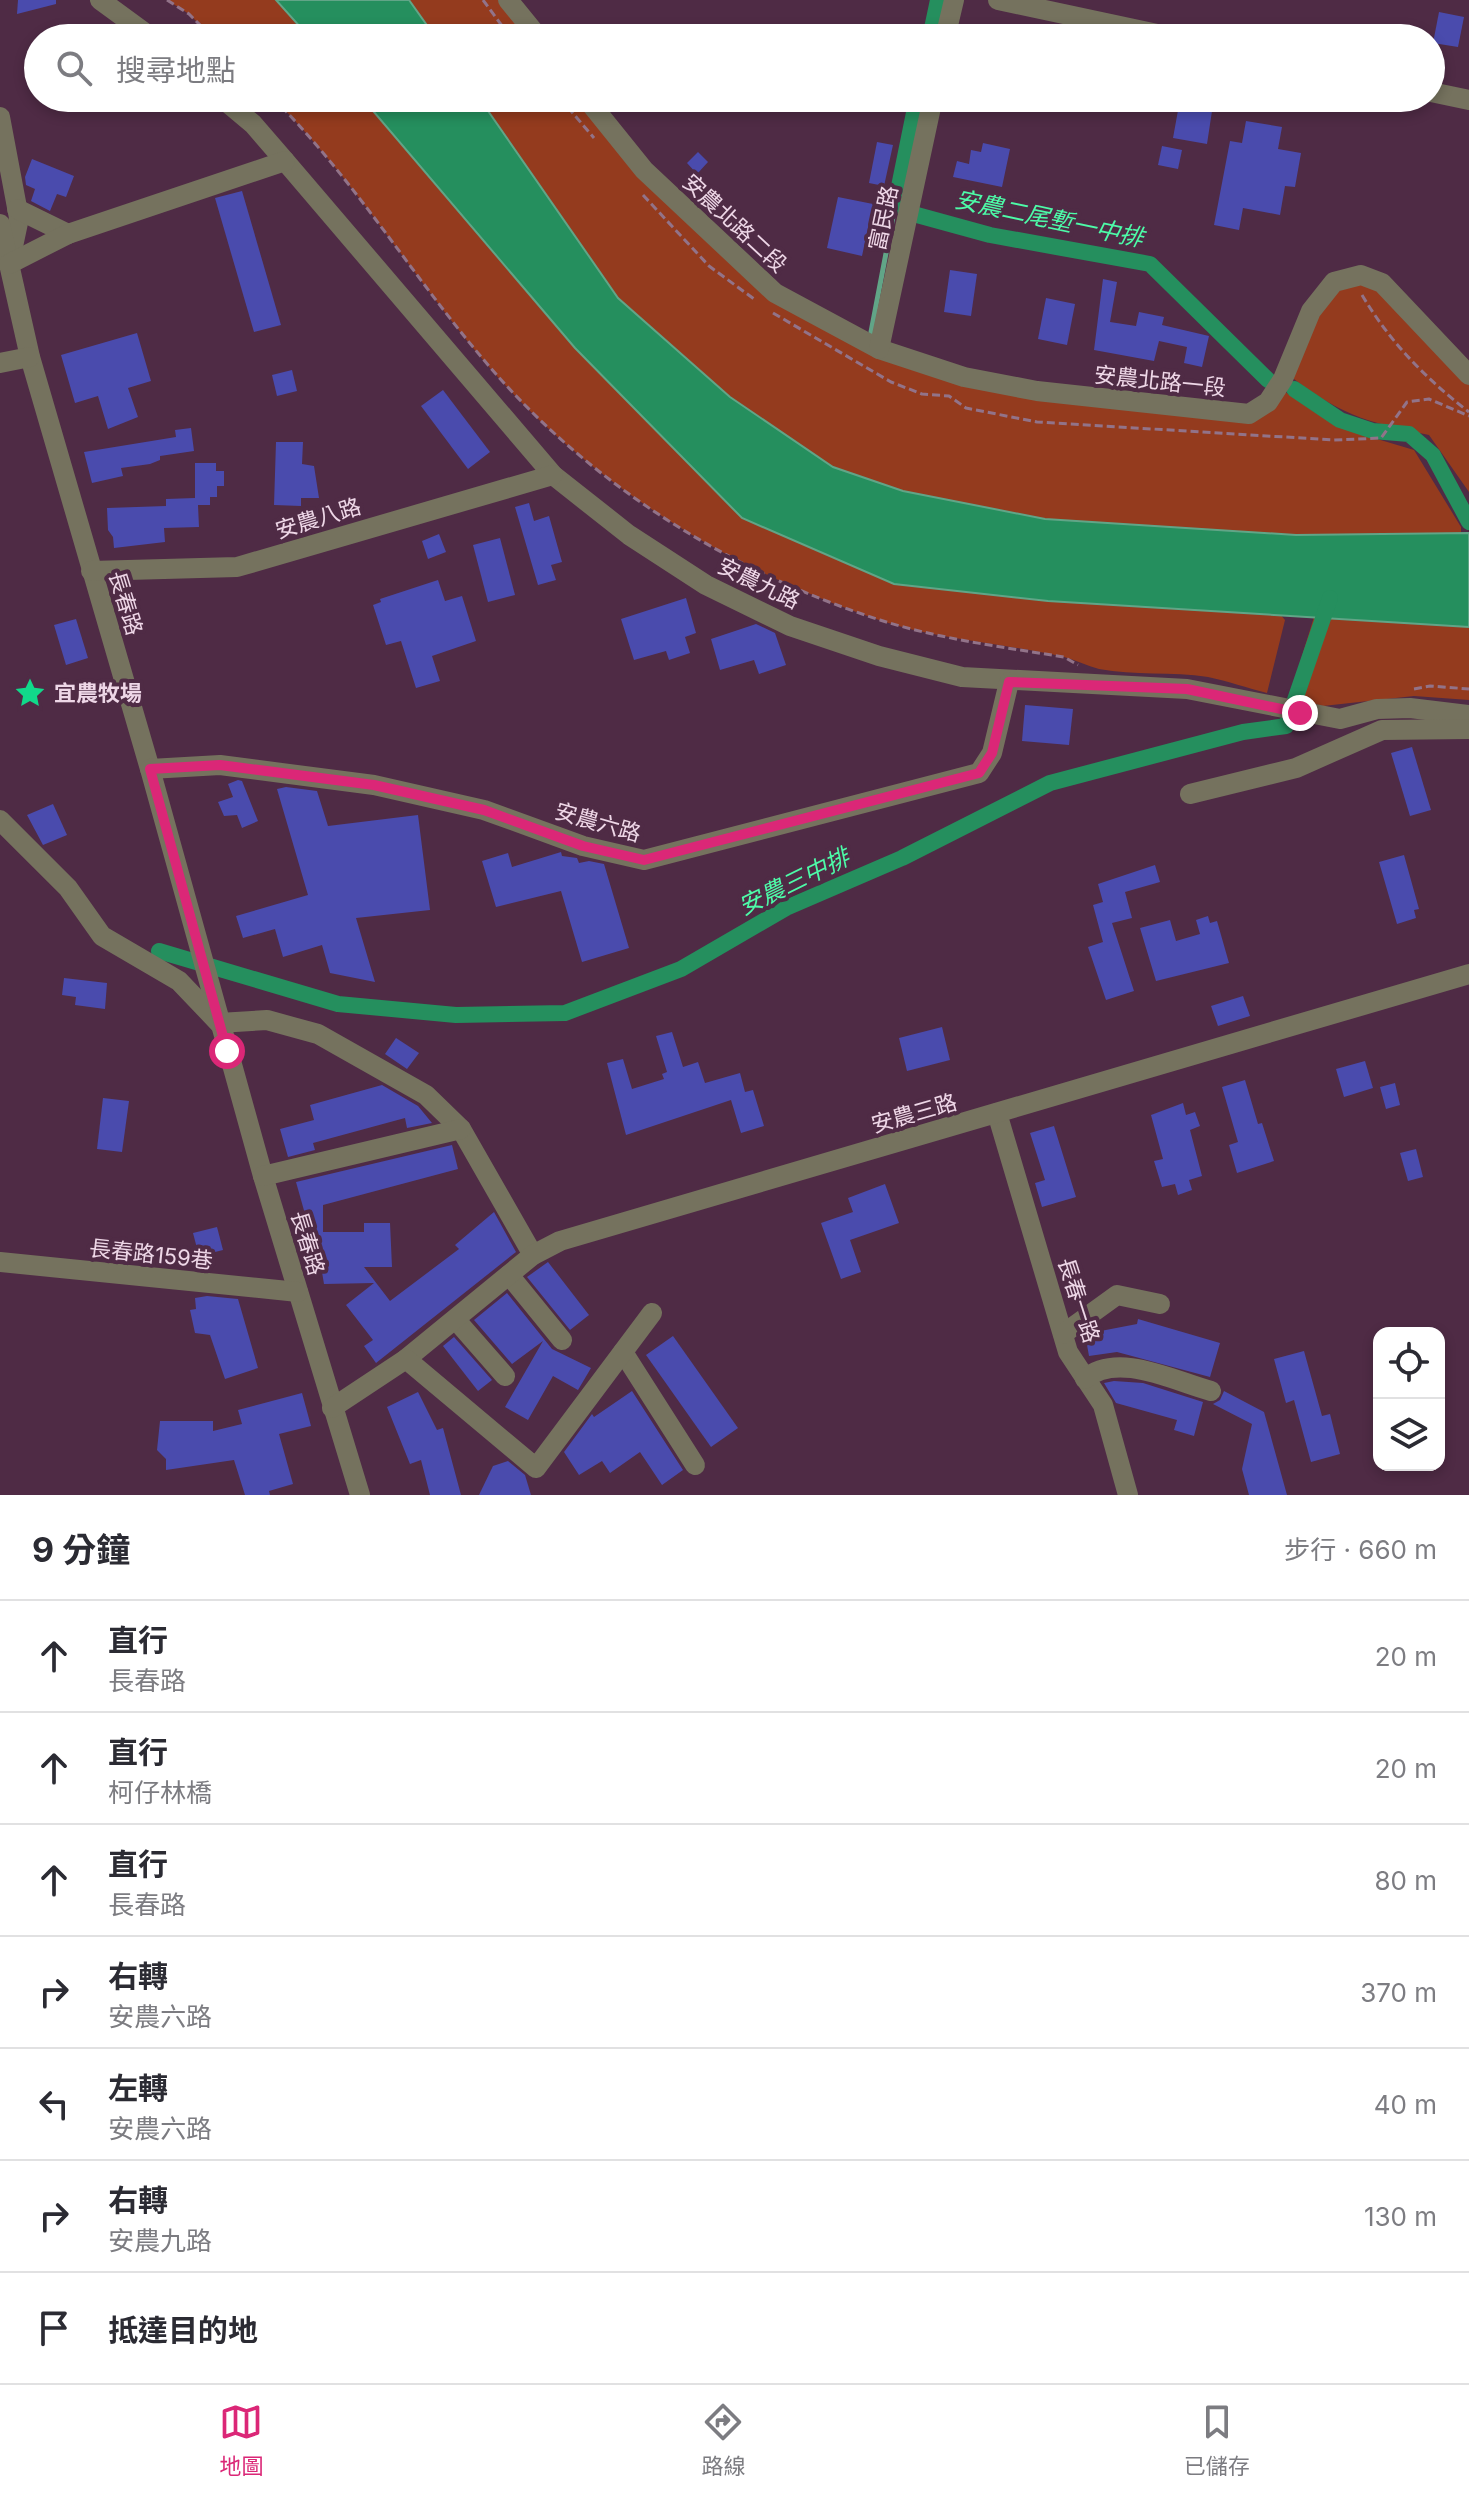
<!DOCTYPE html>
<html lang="zh-TW">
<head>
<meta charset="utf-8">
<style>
  :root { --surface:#fff; --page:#f7f7f7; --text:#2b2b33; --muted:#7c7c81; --line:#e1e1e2; --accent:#db2777 }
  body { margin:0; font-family:Inter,"Noto Sans TC",sans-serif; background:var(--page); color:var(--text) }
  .controls { position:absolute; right:24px; bottom:24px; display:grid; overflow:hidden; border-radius:16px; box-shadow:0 4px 12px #0003 }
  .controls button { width:72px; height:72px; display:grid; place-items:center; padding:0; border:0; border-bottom:2px solid var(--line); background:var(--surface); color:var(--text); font:40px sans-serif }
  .stop { position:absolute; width:24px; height:24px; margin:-18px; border:6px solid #db2777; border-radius:50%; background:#fff }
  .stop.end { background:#db2777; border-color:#fff; box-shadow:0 2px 8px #0008 }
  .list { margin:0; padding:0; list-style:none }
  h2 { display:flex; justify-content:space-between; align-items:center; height:104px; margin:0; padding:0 32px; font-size:34px }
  h2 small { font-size:26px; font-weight:400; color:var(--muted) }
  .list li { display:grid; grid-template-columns:52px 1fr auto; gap:24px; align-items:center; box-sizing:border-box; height:112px; padding:0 32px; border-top:2px solid var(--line) }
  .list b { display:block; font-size:30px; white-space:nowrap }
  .list p { margin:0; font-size:26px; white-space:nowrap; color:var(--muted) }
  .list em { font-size:26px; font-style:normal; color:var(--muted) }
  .icon { flex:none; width:44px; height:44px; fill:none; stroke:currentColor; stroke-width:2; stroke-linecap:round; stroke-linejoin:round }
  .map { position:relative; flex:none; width:1469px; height:1495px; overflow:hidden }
  .search { position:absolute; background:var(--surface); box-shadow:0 4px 12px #0003; left:24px; right:24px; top:24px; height:88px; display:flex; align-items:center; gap:20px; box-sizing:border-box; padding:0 28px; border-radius:44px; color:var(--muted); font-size:30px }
  .sheet { height:888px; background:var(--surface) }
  nav { display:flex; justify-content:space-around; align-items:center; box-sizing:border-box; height:112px; border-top:2px solid var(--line); background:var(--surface); font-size:22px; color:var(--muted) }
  nav a { display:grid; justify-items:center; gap:4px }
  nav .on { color:var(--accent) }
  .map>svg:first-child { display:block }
  .green { fill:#943b1e }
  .water { fill:#258f5e; stroke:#61a587; stroke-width:2 }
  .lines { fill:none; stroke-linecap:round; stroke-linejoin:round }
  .stream { stroke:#61a587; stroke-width:5 }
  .canal { stroke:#258f5e; stroke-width:16 }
  .building { fill:#4a4bad }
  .path { stroke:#927389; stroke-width:3; stroke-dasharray:8 4; stroke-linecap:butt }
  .minor { stroke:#75725e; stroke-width:20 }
  .route { stroke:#db2777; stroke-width:10 }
  .labels { text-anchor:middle; stroke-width:8; stroke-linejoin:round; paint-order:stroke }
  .street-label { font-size:22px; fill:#eed7e7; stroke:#4f2b45 }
  .poi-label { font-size:22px; font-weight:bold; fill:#eed7e7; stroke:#4f2b45; text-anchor:start }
  .water-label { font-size:24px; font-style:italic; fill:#4dfba8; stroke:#4f2b45 }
</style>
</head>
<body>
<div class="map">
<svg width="1469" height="1495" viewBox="0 0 1469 1495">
  <rect width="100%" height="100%" fill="#4f2b45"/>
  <!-- green -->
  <g class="green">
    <path d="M 167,0 L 276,0 L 310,38 L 213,38 L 189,14 Z"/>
    <path d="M 409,0 L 508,0 L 539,38 L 436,38 Z"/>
    <path d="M 273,98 L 362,98 L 575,347 L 742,518 L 1048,601 L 1280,614 L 1285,620 L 1267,693 C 1247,688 1228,681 1208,677 C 1172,671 1134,676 1099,669 C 1087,666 1076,660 1064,657 C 1003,643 939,640 879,620 C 751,577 634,510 536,417 C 437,321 371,195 273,98 Z"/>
    <path d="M 479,98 L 586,98 L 775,293 L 964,377 L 1249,414 L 1278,387 L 1316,413 L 1357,433 L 1414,450 L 1461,527 L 1461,533 L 1296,535 L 1045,519 L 903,491 L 833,467 L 730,397 L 618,298 Z"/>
    <path d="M 1361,275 L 1469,375 L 1469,492 L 1429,435 C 1364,422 1339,414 1286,373 L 1311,311 Z"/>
    <path d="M 1314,617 L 1469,625 L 1469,700 L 1414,696 L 1323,706 L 1289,698 Z"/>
  </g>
  <!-- water -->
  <g class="water">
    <path d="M 276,0 L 409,0 L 436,38 L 310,38 Z"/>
    <path d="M 362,98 L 479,98 L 618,298 L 730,397 L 833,467 L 903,491 L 1045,519 L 1296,535 L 1469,533 L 1469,627 L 1048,601 L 894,584 L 742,518 L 575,348 Z"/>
  </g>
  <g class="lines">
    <!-- stream -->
    <path class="stream" d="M 871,332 L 895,206"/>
    <!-- canal -->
    <g class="canal">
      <path d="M 930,38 L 938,0"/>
      <path d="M 895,206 L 917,98"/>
      <path d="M 917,215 L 990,235 L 1150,264 L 1268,380"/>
      <path d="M 1294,389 L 1340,420 L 1373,431 L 1409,434 L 1433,455 L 1469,522"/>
      <path d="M 159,951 L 338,1004 L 456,1015 L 565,1013 L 681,969 L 786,908 L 902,858 L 1050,783 L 1243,732 L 1286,726 L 1330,598"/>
    </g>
  </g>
  <!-- building -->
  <g class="building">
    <path d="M 18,0 L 56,0 L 56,4 L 17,14 Z"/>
    <path d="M 1439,12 L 1464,17 L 1458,47 L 1433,43 Z"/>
    <path d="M 1179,105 L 1212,111 L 1207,144 L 1173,138 Z"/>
    <path d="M 1246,121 L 1282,127 L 1278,149 L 1301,153 L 1295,187 L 1285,186 L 1280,215 L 1243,208 L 1239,230 L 1214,225 L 1230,141 L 1242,143 Z"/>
    <path d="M 877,142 L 893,145 L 884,186 L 869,183 Z"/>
    <path d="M 983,143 L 1010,149 L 1002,187 L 953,177 L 957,161 L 969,164 L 971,150 L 981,152 Z"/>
    <path d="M 1162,146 L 1182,150 L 1178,169 L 1158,165 Z"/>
    <path d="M 698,152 L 708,162 L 697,174 L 687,163 Z"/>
    <path d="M 32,159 L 74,176 L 66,197 L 57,194 L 50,211 L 31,201 L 35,189 L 26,185 L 25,177 Z"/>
    <path d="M 242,191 L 281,325 L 254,332 L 215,198 Z"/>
    <path d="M 838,197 L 873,204 L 862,256 L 827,248 Z"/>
    <path d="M 950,270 L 977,274 L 971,316 L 944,312 Z"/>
    <path d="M 1103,279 L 1117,282 L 1110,322 L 1136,326 L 1139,312 L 1164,317 L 1162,325 L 1209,336 L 1202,367 L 1184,363 L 1187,347 L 1159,341 L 1154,361 L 1094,350 Z"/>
    <path d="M 1046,298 L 1075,304 L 1067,345 L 1038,339 Z"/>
    <path d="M 137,333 L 151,381 L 128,388 L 138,417 L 108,429 L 98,396 L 75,403 L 61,355 Z"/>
    <path d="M 292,370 L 297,391 L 277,396 L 272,375 Z"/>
    <path d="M 443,390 L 490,452 L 468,469 L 421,406 Z"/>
    <path d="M 191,428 L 194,451 L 160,456 L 160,460 L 150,464 L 121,468 L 123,476 L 92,483 L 84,452 L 176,437 L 175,430 Z"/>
    <path d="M 276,442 L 303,442 L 302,464 L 314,466 L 319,498 L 301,498 L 301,506 L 274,505 Z"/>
    <path d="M 195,463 L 216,463 L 216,471 L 224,471 L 224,486 L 217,486 L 217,497 L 210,497 L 210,505 L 198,505 L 199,527 L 164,528 L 165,542 L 114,548 L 113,537 L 108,530 L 107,508 L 166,506 L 166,499 L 195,498 Z"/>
    <path d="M 529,503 L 534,521 L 549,516 L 562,562 L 551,565 L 556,580 L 538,585 L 515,507 Z"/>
    <path d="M 439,534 L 446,552 L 428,559 L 422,541 Z"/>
    <path d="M 500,538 L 515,595 L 488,602 L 473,545 Z"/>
    <path d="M 438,580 L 445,601 L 462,596 L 476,641 L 432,656 L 440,681 L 416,688 L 401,641 L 386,645 L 373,605 L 381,602 L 380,599 Z"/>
    <path d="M 686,598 L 696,633 L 685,637 L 690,653 L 669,660 L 666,651 L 634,660 L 621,619 Z"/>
    <path d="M 76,619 L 88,658 L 66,665 L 54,625 Z"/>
    <path d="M 756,624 L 775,633 L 786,665 L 759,674 L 754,660 L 720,670 L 711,639 Z"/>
    <path d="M 1025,705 L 1073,709 L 1069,745 L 1022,741 Z"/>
    <path d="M 1412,747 L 1431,810 L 1410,816 L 1391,753 Z"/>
    <path d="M 238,780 L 242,781 L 258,821 L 242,828 L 237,815 L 224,816 L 218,802 L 233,797 L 228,784 Z"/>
    <path d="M 286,787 L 317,791 L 328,826 L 418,815 L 430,910 L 356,918 L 375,982 L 330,973 L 322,945 L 283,957 L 275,929 L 243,938 L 236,916 L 308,895 L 277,789 Z"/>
    <path d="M 53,804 L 67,835 L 43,845 L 27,815 Z"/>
    <path d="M 561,852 L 562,856 L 577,858 L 579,863 L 589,861 L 604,864 L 629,948 L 582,962 L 561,891 L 496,907 L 482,861 L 508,853 L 512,867 Z"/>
    <path d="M 1404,855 L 1419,909 L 1414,910 L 1416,918 L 1397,924 L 1379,862 Z"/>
    <path d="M 1155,865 L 1160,882 L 1125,892 L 1132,918 L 1112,923 L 1134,991 L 1106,1000 L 1088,947 L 1103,942 L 1093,905 L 1103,902 L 1098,884 Z"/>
    <path d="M 1208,916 L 1210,923 L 1217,921 L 1229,963 L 1156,981 L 1140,928 L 1170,920 L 1176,941 L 1200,934 L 1196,920 Z"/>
    <path d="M 64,978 L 107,983 L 105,1009 L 75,1005 L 76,997 L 62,995 Z"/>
    <path d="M 1243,996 L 1250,1016 L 1218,1026 L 1211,1006 Z"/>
    <path d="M 942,1027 L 950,1060 L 907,1071 L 899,1038 Z"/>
    <path d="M 672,1032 L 683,1067 L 698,1062 L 705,1083 L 740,1073 L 745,1092 L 753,1090 L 764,1126 L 741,1133 L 731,1100 L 626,1135 L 607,1063 L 623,1059 L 632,1089 L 664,1079 L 662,1074 L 667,1072 L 656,1036 Z"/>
    <path d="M 396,1038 L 419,1053 L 407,1069 L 385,1054 Z"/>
    <path d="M 1365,1061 L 1373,1088 L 1344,1097 L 1336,1069 Z"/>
    <path d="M 1245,1080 L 1258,1124 L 1262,1123 L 1274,1161 L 1237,1173 L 1229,1145 L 1238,1142 L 1222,1087 Z"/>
    <path d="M 1395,1083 L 1400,1105 L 1386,1109 L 1380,1087 Z"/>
    <path d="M 382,1085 L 418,1106 L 432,1123 L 407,1128 L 405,1118 L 313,1143 L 315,1150 L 288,1157 L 280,1129 L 314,1120 L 310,1105 Z"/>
    <path d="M 103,1098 L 129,1101 L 122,1152 L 97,1149 Z"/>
    <path d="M 1183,1103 L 1186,1115 L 1195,1112 L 1200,1126 L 1190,1130 L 1202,1176 L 1189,1180 L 1192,1190 L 1178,1195 L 1175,1184 L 1162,1187 L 1154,1161 L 1163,1159 L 1151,1115 Z"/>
    <path d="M 1054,1126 L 1076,1197 L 1042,1207 L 1035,1183 L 1045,1180 L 1030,1133 Z"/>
    <path d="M 452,1145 L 458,1169 L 323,1205 L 323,1232 L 364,1232 L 364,1223 L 390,1223 L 392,1267 L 364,1267 L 390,1301 L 459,1249 L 455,1245 L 494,1212 L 516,1252 L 376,1363 L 364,1346 L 373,1340 L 346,1305 L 374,1283 L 324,1284 L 319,1254 L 306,1254 L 305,1214 L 296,1182 Z"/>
    <path d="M 1416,1149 L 1423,1177 L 1408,1181 L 1400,1153 Z"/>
    <path d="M 885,1184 L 899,1223 L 850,1240 L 861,1272 L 841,1279 L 821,1223 L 853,1212 L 848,1198 Z"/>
    <path d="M 217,1227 L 223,1250 L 199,1256 L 193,1233 Z"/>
    <path d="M 548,1262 L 589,1315 L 570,1330 L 527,1277 Z"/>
    <path d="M 507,1293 L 552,1349 L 591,1368 L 578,1390 L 553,1376 L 528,1420 L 505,1407 L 543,1341 L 512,1364 L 474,1320 Z"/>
    <path d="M 207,1296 L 238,1299 L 258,1368 L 225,1379 L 210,1335 L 195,1333 L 190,1310 L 196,1309 L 195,1298 Z"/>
    <path d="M 1138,1319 L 1220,1343 L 1210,1377 L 1117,1352 L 1089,1356 L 1085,1334 L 1137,1324 Z"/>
    <path d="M 673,1336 L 738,1428 L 711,1447 L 646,1355 Z"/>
    <path d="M 454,1337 L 492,1380 L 478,1391 L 443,1346 Z"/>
    <path d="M 1304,1351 L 1322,1416 L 1330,1414 L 1340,1454 L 1311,1462 L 1294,1400 L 1286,1403 L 1274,1359 Z"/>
    <path d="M 1114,1381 L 1143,1383 L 1203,1402 L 1194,1436 L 1174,1430 L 1177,1420 L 1116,1403 L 1104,1383 Z"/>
    <path d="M 632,1391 L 683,1470 L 662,1485 L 640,1452 L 610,1473 L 602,1461 L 579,1475 L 564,1452 L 592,1414 L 594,1417 Z"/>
    <path d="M 1224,1391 L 1264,1412 L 1287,1495 L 1249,1495 L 1242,1469 L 1252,1424 L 1213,1404 L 1220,1400 Z"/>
    <path d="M 418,1392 L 437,1430 L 443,1428 L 461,1495 L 430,1495 L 421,1460 L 410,1464 L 387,1407 Z"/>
    <path d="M 302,1393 L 311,1426 L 279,1434 L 293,1484 L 269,1491 L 270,1495 L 245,1495 L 234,1460 L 166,1470 L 166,1459 L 157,1450 L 160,1421 L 213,1421 L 213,1431 L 242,1424 L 238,1410 Z"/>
    <path d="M 508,1461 L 525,1475 L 531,1495 L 479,1495 L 493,1466 Z"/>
  </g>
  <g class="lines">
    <!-- path -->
    <g class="path">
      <path d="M 167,0 L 189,14 L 213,38"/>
      <path d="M 483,0 L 511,38"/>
      <path d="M 273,98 C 355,180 414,279 489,366 C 592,486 731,572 880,620 C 939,639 1003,647 1064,657 L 1078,665"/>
      <path d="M 560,98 L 594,138"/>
      <path d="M 643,195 L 709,266 L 754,299"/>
      <path d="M 1362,295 C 1390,342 1425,378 1469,412"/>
      <path d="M 773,313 L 891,382 L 922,394 L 949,396 L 966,408 L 1037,422 L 1334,440 L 1381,438 L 1407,402 L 1429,399 L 1469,416"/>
      <path d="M 1414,689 L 1430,686 L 1469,689"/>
    </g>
    <!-- minor -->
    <g class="minor">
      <path d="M 100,0 L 152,38"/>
      <path d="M 508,0 L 539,38"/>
      <path d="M 998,0 L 1176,38"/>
      <path d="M 945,38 L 954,0"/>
      <path d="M 1431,92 L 1469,100"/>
      <path d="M 222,98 L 253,124 L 285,161 L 553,475 L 629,535 L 706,585 L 790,626 L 879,656 L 962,677 L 1187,689 L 1340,719 L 1377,709 L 1410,708 L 1469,715"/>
      <path d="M 586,98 L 644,170 L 775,293 L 879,349 L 964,377 L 1037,391 L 1249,414 L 1268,402 L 1283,379 L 1311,311 L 1334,282 L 1361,275 L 1382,283 L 1469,375"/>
      <path d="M 0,117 L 19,218 L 11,256"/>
      <path d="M 17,209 L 68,234"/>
      <path d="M 0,224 L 30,357 L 150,769 L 263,1176 L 360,1495"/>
      <path d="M 9,264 L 68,234 L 285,161"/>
      <path d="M 879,349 L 933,98"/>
      <path d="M 0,363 L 30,357"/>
      <path d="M 91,571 L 237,567 L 553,475"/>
      <path d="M 150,769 L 220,765 L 374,785 L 484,810 L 583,846 L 644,860 L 979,773 L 992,753 L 1009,682"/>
      <path d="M 1190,794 L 1296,768 L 1382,730 L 1469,729"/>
      <path d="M 0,820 L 68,888 L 102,936 L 179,981 L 219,1023 L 267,1020 L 318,1034 L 426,1095 L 461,1129 L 533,1255"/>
      <path d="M 997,1113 L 1068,1352 L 1103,1405 L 1128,1495"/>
      <path d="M 263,1176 L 461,1129"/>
      <path d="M 0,1262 L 298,1292"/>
      <path d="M 509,1275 L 562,1340"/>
      <path d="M 456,1320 L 505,1376"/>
      <path d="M 1063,1334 L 1117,1295 L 1160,1304"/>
      <path d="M 623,1352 L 695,1465"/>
      <path d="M 406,1359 L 533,1255 L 560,1241 L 1469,974"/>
      <path d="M 1085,1379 C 1117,1351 1174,1381 1211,1391"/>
      <path d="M 332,1408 L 406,1359 L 536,1468 L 652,1313"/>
    </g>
  </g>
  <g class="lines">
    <!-- route -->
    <path class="route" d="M 227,1051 L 150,769 L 220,765 L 374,785 L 484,810 L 583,846 L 644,860 L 979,773 L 992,753 L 1009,682 L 1187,689 L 1300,713"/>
  </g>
  <!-- icons -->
  <defs>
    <g id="sight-bare" transform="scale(2.4)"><path d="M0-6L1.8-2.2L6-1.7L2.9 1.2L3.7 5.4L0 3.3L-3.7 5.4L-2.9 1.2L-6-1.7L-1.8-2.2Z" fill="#11d98a" stroke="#4f2b45" stroke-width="2.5" paint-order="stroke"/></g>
  </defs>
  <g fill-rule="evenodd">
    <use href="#sight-bare" x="30" y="693"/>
  </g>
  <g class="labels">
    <!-- street labels -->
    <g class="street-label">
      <text transform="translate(883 218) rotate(-78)" y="8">富民路</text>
      <text transform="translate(735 223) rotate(43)" y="8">安農北路二段</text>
      <text transform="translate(1160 381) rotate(6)" y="8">安農北路一段</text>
      <text transform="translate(318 518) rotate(-17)" y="8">安農八路</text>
      <text transform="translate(759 583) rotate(26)" y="8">安農九路</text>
      <text transform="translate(126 603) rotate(73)" y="8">長春路</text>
      <text transform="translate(598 822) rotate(16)" y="8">安農六路</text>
      <text transform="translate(914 1113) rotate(-16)" y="8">安農三路</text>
      <text transform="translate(308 1243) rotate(73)" y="8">長春路</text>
      <text transform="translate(151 1254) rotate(6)" y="8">長春路159巷</text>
      <text transform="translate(1079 1300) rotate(72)" y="8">長春一路</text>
    </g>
    <!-- poi labels -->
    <g class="poi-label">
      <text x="54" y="701">宜農牧場</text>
    </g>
    <!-- water labels -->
    <g class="water-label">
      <text transform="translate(1049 219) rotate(12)" y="8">安農二尾塹一中排</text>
      <text transform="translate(794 882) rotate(-26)" y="8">安農三中排</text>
    </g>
  </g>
</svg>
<div class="controls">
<button><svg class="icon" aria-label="locate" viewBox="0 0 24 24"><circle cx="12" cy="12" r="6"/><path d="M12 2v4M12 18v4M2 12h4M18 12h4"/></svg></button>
<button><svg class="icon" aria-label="layers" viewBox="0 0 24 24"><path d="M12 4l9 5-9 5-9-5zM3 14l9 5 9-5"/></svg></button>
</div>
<div class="stop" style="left:227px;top:1051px"></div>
<div class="stop end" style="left:1300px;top:713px"></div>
<div class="search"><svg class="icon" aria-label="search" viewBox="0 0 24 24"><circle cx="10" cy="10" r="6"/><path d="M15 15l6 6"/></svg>搜尋地點</div>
</div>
<section class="sheet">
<h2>9 分鐘<small>步行 · 660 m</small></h2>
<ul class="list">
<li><svg class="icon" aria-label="ahead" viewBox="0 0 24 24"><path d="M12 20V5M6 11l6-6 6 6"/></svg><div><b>直行</b><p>長春路</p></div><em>20 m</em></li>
<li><svg class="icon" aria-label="ahead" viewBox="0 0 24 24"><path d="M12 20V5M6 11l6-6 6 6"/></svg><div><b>直行</b><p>柯仔林橋</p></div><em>20 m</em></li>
<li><svg class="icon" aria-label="ahead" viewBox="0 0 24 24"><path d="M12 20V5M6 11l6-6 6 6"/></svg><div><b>直行</b><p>長春路</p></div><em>80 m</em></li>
<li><svg class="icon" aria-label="right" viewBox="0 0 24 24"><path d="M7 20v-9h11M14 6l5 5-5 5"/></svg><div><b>右轉</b><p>安農六路</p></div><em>370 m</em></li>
<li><svg class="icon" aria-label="left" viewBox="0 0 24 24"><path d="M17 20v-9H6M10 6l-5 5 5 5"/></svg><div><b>左轉</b><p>安農六路</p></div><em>40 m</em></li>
<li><svg class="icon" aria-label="right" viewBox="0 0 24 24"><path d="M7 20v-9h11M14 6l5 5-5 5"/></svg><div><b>右轉</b><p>安農九路</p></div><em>130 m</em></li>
<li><svg class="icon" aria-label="arrive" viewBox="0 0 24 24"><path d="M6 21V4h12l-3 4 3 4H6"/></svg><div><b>抵達目的地</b></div></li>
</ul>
</section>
<nav>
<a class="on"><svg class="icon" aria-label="map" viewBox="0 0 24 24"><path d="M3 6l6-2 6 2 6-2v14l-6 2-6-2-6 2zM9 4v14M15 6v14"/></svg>地圖</a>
<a><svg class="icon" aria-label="directions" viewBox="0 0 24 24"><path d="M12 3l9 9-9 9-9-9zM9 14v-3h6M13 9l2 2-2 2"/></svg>路線</a>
<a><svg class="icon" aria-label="saved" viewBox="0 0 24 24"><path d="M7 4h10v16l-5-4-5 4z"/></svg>已儲存</a>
</nav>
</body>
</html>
